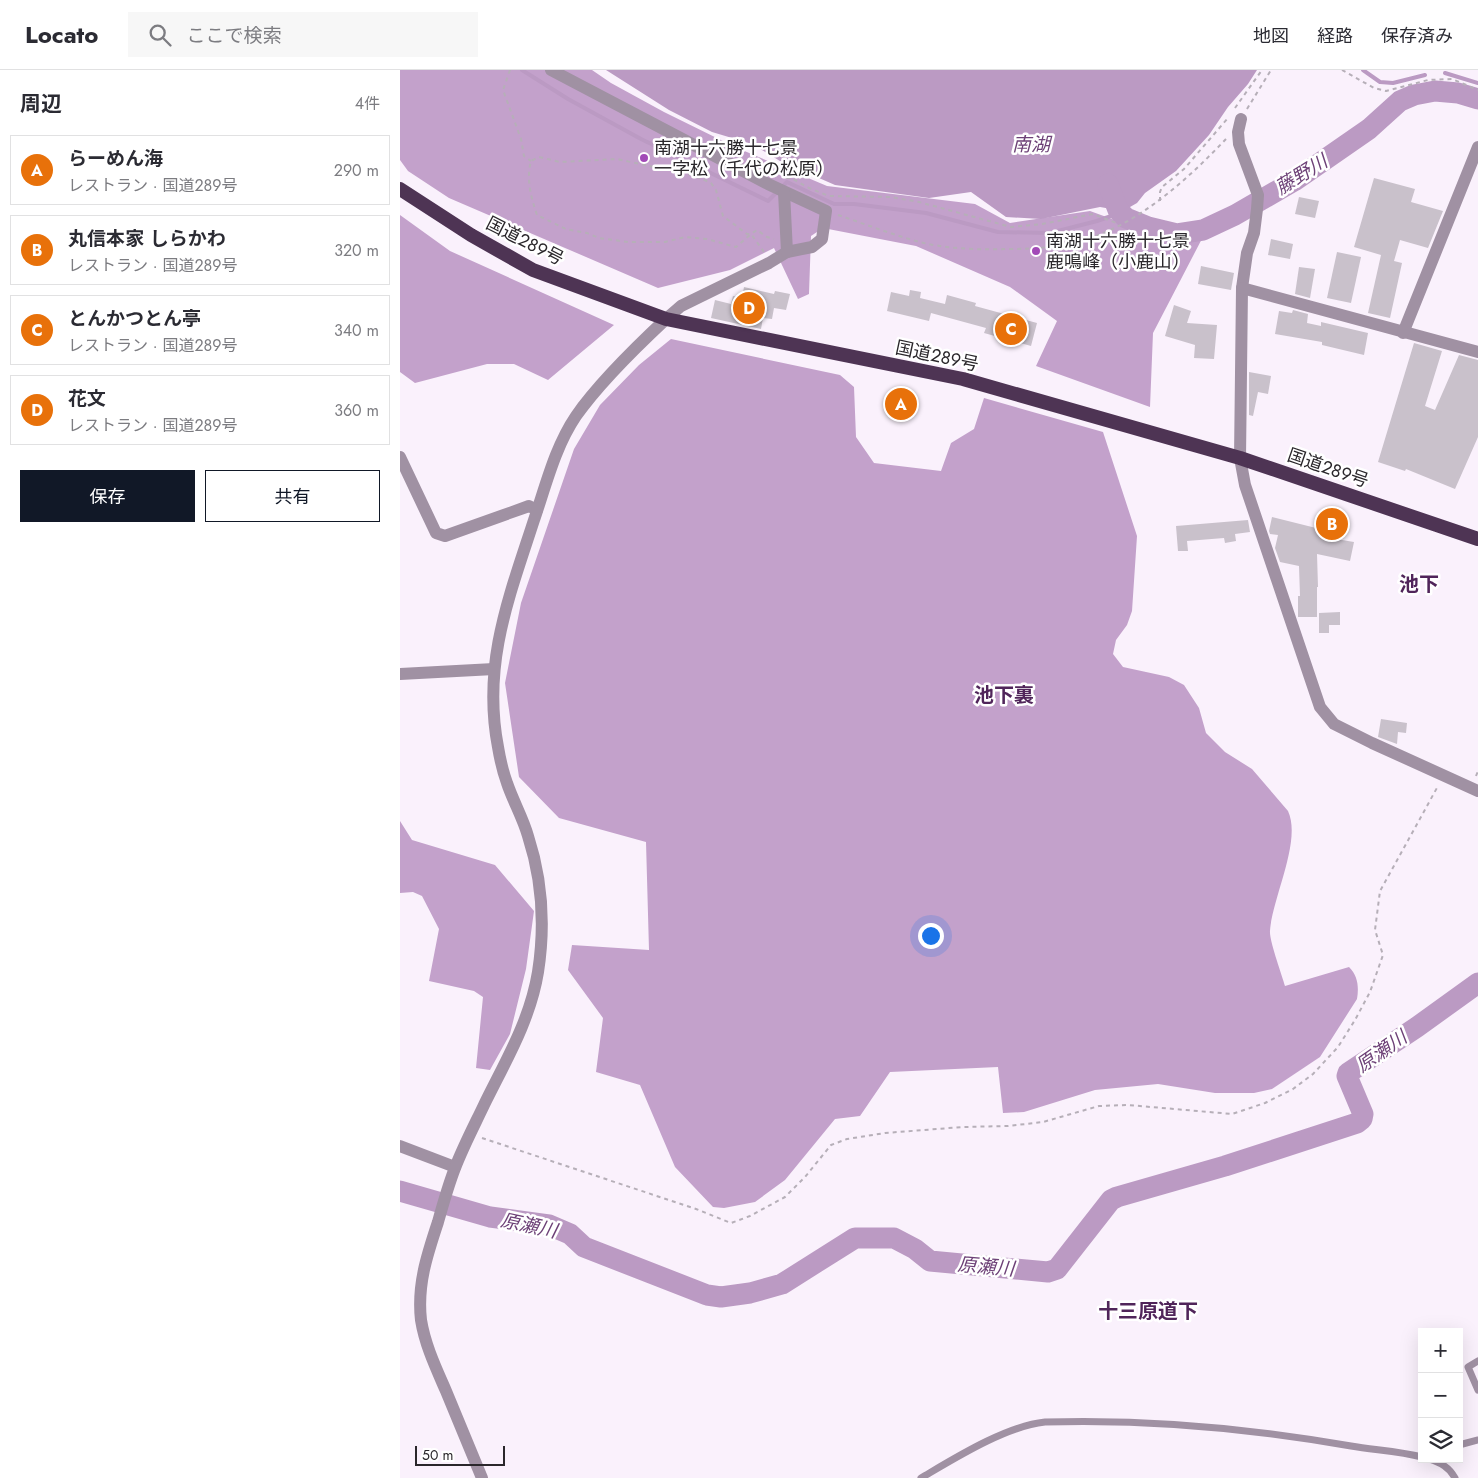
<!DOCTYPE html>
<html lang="ja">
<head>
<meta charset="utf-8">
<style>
  :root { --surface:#fff; --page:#f7f7f7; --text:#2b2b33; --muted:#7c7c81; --line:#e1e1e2; --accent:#111827 }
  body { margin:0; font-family:Jost,"Noto Sans JP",sans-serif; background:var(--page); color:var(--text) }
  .controls { position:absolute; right:15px; bottom:15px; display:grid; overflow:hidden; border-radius:0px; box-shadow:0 5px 20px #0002 }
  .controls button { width:45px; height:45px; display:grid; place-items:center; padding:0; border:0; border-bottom:1px solid var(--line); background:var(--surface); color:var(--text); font:25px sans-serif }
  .scale { position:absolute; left:15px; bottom:12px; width:90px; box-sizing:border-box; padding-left:5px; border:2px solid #2a272b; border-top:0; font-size:14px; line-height:18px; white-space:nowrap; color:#2a272b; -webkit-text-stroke:4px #fff; paint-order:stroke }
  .you { position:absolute; left:530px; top:865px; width:18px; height:18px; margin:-12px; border:4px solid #fff; border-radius:50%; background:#1a73e8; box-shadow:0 0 0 8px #1a73e833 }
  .badge { display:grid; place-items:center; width:32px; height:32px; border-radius:50%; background:var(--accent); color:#fff; font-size:16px; font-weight:700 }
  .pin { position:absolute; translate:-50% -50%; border:2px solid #fff; box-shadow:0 1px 5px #0006 }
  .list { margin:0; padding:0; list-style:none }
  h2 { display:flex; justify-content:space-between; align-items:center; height:65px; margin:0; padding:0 20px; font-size:21px }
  h2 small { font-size:16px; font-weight:400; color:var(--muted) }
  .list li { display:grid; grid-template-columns:32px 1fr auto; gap:15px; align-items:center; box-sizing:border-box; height:70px; margin:0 10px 10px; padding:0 10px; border:1px solid var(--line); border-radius:0px }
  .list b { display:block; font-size:19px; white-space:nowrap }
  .list p { margin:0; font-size:16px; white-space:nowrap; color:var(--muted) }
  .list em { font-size:16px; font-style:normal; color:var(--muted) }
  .actions { display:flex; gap:10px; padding:15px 20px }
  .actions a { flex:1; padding:11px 0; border:1px solid var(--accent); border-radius:0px; text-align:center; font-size:18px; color:var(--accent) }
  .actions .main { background:var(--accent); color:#fff }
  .icon { flex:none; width:28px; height:28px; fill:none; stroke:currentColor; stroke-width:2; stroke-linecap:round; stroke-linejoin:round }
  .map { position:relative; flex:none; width:1078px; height:1408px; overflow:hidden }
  header { display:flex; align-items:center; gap:30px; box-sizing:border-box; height:70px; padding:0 25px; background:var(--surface); border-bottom:1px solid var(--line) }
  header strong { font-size:24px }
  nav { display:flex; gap:28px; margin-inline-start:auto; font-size:18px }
  .search { width:350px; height:45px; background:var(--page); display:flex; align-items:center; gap:12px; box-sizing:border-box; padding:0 18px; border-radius:0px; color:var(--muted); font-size:19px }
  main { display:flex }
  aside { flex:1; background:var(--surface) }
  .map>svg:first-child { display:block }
  .forest { fill:#c3a1cb }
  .water { fill:#bb9ac3 }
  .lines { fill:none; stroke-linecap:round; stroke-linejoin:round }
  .stream { stroke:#bb9ac3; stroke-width:4 }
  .river { stroke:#bb9ac3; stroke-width:21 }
  .building { fill:#c9c1cb }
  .path { stroke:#b6afb8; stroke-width:2; stroke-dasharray:4 4; stroke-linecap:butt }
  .service { stroke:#a091a3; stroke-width:7 }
  .minor { stroke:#a091a3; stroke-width:12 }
  .tertiary { stroke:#a091a3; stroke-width:12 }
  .trunk { stroke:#4e3454; stroke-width:14 }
  .poi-dot { fill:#a24ab7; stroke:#fff; stroke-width:2 }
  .labels { text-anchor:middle; stroke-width:5; stroke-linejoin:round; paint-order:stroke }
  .poi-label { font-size:18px; fill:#2a272b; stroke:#fff; text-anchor:start }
  .street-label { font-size:18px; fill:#2a272b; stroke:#fff }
  .water-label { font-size:19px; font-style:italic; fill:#6d4177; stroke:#fff }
  .quarter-label { font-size:20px; font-weight:bold; fill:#50255a; stroke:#fff }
</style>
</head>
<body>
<header>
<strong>Locato</strong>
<div class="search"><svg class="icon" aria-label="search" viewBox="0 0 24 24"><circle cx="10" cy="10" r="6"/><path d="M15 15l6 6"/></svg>ここで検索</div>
<nav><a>地図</a><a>経路</a><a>保存済み</a></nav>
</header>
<main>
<aside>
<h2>周辺<small>4件</small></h2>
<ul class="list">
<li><span class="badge" style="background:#e8710a">A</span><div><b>らーめん海</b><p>レストラン · 国道289号</p></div><em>290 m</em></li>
<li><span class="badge" style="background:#e8710a">B</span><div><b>丸信本家 しらかわ</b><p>レストラン · 国道289号</p></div><em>320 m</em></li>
<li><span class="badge" style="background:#e8710a">C</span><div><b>とんかつとん亭</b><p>レストラン · 国道289号</p></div><em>340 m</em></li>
<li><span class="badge" style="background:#e8710a">D</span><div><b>花文</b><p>レストラン · 国道289号</p></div><em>360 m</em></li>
</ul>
<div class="actions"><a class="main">保存</a><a>共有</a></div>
</aside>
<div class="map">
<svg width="1078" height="1408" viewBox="0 0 1078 1408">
  <rect width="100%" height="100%" fill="#faf1fc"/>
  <!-- forest -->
  <g class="forest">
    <path d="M 0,0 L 192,0 L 211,13 L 264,42 L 335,77 L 427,116 L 575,134 L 610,153 L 690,141 L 745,161 L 806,161 L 753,263 L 750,337 L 636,296 L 657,251 L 610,217 L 516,176 L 423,158 L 411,166 L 409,224 L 398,229 L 374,178 L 330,200 L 258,218 L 49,128 L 8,101 L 0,90 Z"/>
    <path d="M 0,145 L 50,181 L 214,255 L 148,310 L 114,294 L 87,294 L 15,313 L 0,302 Z"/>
    <path d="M 271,269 L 440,305 L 454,317 L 456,367 L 474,393 L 541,401 L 551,373 L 574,359 L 584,328 L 703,362 L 737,466 L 732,541 L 727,555 L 716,570 L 713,584 L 723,597 L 769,607 L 784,615 L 799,638 L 806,663 L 825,682 L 852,699 L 888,741 C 902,771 872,828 870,861 C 869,870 882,905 885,916 L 949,897 C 958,906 959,917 957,929 L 920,987 L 872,1019 L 854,1023 L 815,1023 L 758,1014 L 695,1020 L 624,1042 L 603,1043 L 598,997 L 490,1002 L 460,1046 L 435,1049 L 385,1110 L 355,1132 L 324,1138 L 313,1137 L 275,1097 L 240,1015 L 196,1002 L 203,948 L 168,900 L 172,875 L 249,880 L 246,772 L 159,748 L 119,707 L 105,613 L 121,533 L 174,379 L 200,335 L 239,295 Z"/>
    <path d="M 0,751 L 12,770 L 95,795 L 134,841 L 126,899 L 110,964 L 90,1000 L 76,998 L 83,927 L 74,921 L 29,911 L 39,859 L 22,826 L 13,822 L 0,823 Z"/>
  </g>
  <!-- water -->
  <path class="water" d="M 206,0 L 857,0 L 848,14 L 828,37 L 809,65 L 776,101 L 745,123 L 737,133 L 723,141 L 700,137 L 641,149 L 606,147 L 571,122 L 529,128 L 435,115 L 380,91 L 352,74 L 312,62 L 269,40 Z"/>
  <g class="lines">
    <!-- stream -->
    <g class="stream">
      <path d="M 122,0 L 168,29 L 241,69 L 368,131 L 387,112 L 434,134 L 454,134 L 526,143 L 598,162 L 650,163 L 697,151 L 717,144 L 726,148"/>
      <path d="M 963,0 L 980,12 L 993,13 L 1025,5"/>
      <path d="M 1045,3 L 1078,13"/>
    </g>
    <!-- river -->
    <g class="river">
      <path d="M 708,114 L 718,140 L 726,148 L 748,157 L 777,164 L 803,160 L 835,145 L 894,111 L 969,59 L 1000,31 L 1014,25 L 1035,21 L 1058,23 L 1078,29"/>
      <path d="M 0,1121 L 90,1147 L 149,1155 L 170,1164 L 184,1177 L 307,1225 L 321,1227 L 350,1223 L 382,1214 L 455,1168 L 494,1168 L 515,1179 L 530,1191 L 648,1202 L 657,1199 L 711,1130 L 717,1127 L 825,1096 L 957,1053 L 962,1049 L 963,1044 L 947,1006 L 948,1003 L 1017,957 L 1078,913"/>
    </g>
  </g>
  <!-- building -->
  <g class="building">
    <path d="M 974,108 L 1015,119 L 1011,132 L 1043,141 L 1028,178 L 1000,170 L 994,191 L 1002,193 L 990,248 L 968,243 L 981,185 L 954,177 Z"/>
    <path d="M 899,127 L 919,131 L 915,148 L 895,144 Z"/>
    <path d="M 871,169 L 893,174 L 890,189 L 868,185 Z"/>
    <path d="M 937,182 L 961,187 L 951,233 L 927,228 Z"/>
    <path d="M 801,196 L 834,203 L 831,220 L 798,214 Z"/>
    <path d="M 899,197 L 915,199 L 910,228 L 895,224 Z"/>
    <path d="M 344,217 L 374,224 L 375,221 L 390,224 L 386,240 L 374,238 L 372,249 L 363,248 L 361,259 L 311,248 L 315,230 L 331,234 L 333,226 L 342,228 Z"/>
    <path d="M 510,220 L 521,222 L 520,228 L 545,234 L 547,225 L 576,233 L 575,236 L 637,253 L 631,276 L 584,263 L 586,258 L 531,243 L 529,251 L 487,241 L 491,222 L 509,226 Z"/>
    <path d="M 774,235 L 791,241 L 787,253 L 817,255 L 814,289 L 794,288 L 795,275 L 765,266 Z"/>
    <path d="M 893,240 L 908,244 L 907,253 L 921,256 L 921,252 L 968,263 L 964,285 L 922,275 L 922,272 L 875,264 L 879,241 L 892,243 Z"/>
    <path d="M 1014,273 L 1042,281 L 1025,336 L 1035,340 L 1059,285 L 1078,290 L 1078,367 L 1055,419 L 1006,399 L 1005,401 L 978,392 Z"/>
    <path d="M 849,302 L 871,306 L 868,324 L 858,322 L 853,346 L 849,345 Z"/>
    <path d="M 928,444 L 941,446 L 936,469 L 954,472 L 950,491 L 917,484 L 918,517 L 917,517 L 917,547 L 898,547 L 898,526 L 900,526 L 899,496 L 880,492 L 875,478 L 878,465 L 870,464 L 869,461 L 872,447 L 924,460 Z"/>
    <path d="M 848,450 L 850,462 L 835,464 L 836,471 L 825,473 L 824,468 L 787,471 L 788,481 L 778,481 L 776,456 Z"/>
    <path d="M 940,542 L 940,555 L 929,555 L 929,563 L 919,563 L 919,543 Z"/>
    <path d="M 981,649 L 1007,653 L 1006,663 L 998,662 L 997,674 L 978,667 Z"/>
  </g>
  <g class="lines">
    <!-- path -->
    <g class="path">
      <path d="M 110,0 L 103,20 L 121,69 L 124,86 L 131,91"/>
      <path d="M 942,0 L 974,18 L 986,21 L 1028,10 L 1052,9 L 1078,20"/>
      <path d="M 835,38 L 862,0"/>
      <path d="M 847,39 L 871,0"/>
      <path d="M 386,108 L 391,108 L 409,118 L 429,126 L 491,127 L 519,132 L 611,157 L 642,154 L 693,144 L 719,154"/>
      <path d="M 760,131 L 760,122 L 762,117 L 784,99 L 828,48"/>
      <path d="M 438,145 C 468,155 498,167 528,174 C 554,179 581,180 607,179 C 628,179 648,178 668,174 C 730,162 783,114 826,69"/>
      <path d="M 364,182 L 351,164 L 336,177 L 307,169 L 285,167 L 265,172 L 228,172 L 199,168 L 187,163 L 166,159 L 137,145 C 131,127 126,110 131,91 L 139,87 L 160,92 L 217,89 L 254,97 L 266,97 L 300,108 L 311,113 L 316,120 L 323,146 L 347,164 L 351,164 L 357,160 L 367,167 L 374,169"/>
      <path d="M 1076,706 L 1078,701"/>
      <path d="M 82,1068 L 296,1139 L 331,1153 L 350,1146 L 385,1127 L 405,1107 L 431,1075 L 447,1069 L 485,1063 L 563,1057 L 608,1056 L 643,1052 L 699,1036 L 728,1035 L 832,1044 L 865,1033 L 893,1019 L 913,1004 L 938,977 L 955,950 L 970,922 L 983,885 L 975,860 L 980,821 L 1038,716"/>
    </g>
    <!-- service -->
    <g class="service">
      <path d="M 1078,1291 L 1068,1297 L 1078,1320"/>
      <path d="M 1059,1375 L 1078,1370"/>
      <path d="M 1029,1389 C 1041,1393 1049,1397 1055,1408"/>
      <path d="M 521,1408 C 555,1388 606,1356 645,1352 C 748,1349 849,1358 951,1376 C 974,1380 999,1381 1022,1387"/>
    </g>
    <!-- minor -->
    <g class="minor">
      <path d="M 151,0 L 368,114 L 426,141 L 422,169 L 412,177 L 387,182 L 369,193 L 281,236 L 266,249"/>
      <path d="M 841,49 L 838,62 L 839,74 L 858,125 L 857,139 L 854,163 L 847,183 L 842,218 L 840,388 L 845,415 L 920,637 L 934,654 L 972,673 L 1078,721"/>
      <path d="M 384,122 L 387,182"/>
      <path d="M 842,218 L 1078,282"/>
      <path d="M 1003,263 L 1078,77"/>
      <path d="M 0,387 L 36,463 L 45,466 L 129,436 L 137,440"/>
      <path d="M 0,604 L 94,599"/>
    </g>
    <!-- tertiary -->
    <g class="tertiary">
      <path d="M 0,1076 L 55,1097"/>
      <path d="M 82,1408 C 70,1379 58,1350 46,1321 C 36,1298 25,1275 21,1250 C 17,1215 27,1185 38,1152 C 43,1134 48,1116 55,1098 C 63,1077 74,1056 84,1035 C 105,992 130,951 138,902 C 145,857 142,809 128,766 C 123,748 113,731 107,713 C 103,702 100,689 98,677 C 82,594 109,527 134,450 C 146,415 155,377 176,346 C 199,313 236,277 266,249"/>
    </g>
    <!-- trunk -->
    <path class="trunk" d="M 0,119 L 71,165 L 133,200 L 266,249 L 563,309 L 840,388 L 1078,469"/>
  </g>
  <!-- markers -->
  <g class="poi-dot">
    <circle cx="244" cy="88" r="5"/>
    <circle cx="636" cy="181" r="5"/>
  </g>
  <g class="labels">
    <!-- poi labels -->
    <g class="poi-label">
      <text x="254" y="84">南湖十六勝十七景<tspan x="254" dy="21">一字松（千代の松原）</tspan></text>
      <text x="646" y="177">南湖十六勝十七景<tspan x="646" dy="21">鹿鳴峰（小鹿山）</tspan></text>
    </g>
    <!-- street labels -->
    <g class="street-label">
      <text transform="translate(125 171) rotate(27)" y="6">国道289号</text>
      <text transform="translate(537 286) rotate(12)" y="6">国道289号</text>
      <text transform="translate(928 398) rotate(19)" y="6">国道289号</text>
    </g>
    <!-- water labels -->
    <g class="water-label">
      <text x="631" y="81">南湖</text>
      <text transform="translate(901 104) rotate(-32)" y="7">藤野川</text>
      <text transform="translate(981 981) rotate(-35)" y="7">原瀬川</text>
      <text transform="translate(129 1155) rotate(12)" y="7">原瀬川</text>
      <text transform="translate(586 1196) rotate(5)" y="7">原瀬川</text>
    </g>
    <!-- quarter labels -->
    <g class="quarter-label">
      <text x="1019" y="521">池下</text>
      <text x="604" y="632">池下裏</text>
      <text x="748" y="1248">十三原道下</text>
    </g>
  </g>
</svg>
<div class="controls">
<button>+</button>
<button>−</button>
<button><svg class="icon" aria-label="layers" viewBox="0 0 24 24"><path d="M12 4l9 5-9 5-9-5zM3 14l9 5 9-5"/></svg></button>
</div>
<div class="scale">50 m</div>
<div class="you"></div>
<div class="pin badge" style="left:501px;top:334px;background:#e8710a">A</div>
<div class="pin badge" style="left:932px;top:454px;background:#e8710a">B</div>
<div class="pin badge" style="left:611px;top:259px;background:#e8710a">C</div>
<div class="pin badge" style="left:349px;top:238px;background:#e8710a">D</div>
</div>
</main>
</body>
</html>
